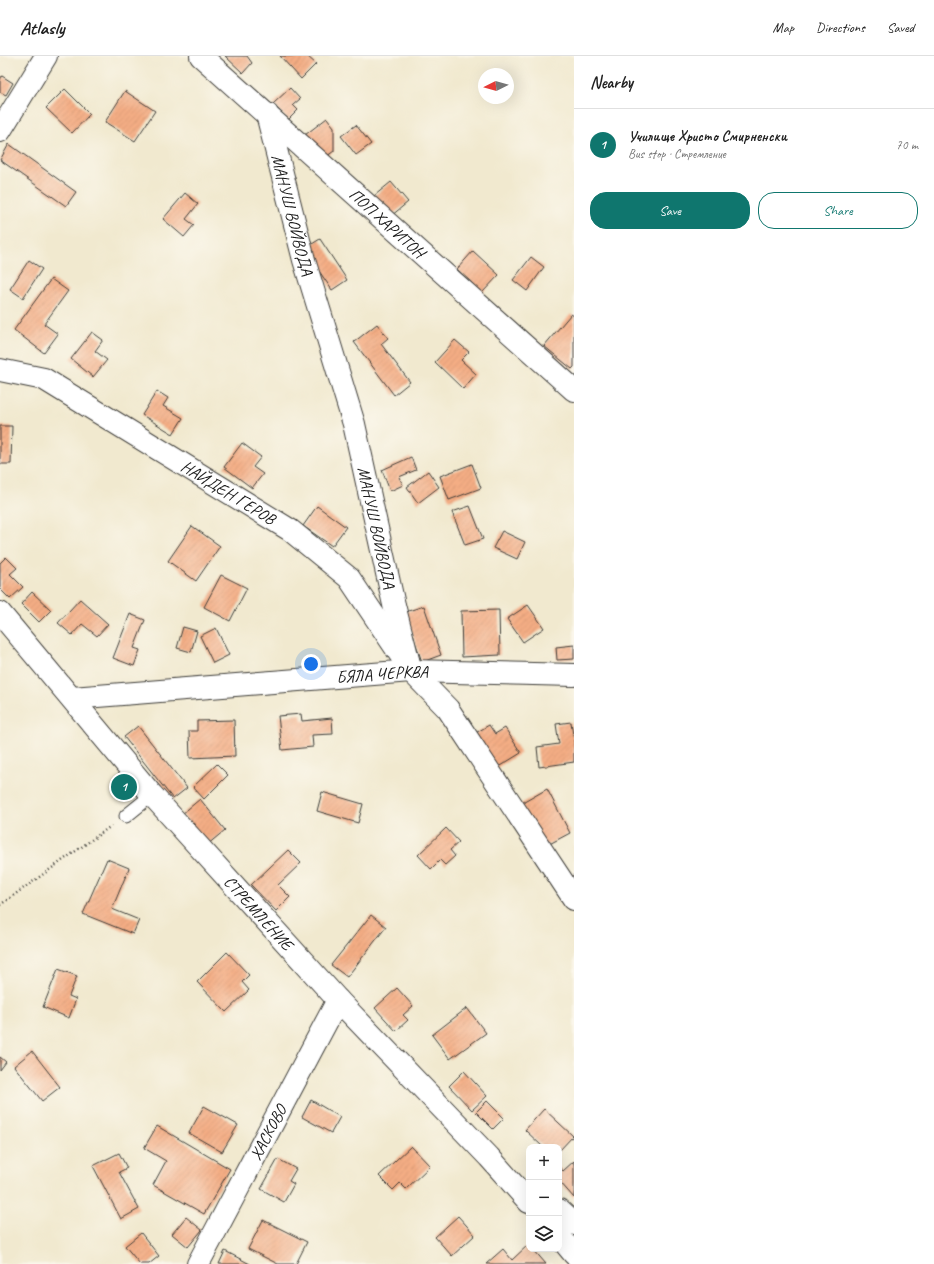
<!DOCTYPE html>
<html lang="en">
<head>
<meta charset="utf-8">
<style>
  :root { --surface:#fff; --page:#f6f6f6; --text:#222; --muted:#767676; --line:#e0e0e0; --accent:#0f766e }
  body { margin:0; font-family:Caveat,sans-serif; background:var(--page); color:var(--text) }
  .controls { position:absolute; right:12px; bottom:12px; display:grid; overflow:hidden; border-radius:8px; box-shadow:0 4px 16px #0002 }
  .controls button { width:36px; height:36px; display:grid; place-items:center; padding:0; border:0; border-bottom:1px solid var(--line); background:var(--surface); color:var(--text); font:20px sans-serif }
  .compass { position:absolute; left:478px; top:12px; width:36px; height:36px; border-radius:50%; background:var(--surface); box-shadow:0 4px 16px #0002; rotate:265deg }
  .you { position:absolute; left:311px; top:608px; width:14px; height:14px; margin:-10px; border:3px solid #fff; border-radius:50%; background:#1a73e8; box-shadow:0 0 0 6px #1a73e833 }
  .badge { display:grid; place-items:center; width:26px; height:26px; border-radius:50%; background:var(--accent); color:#fff; font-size:13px; font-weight:700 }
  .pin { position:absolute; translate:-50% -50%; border:2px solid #fff; box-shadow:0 1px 4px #0006 }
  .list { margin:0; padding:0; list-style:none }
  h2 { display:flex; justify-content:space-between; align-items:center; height:52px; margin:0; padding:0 16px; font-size:17px }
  h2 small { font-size:13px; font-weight:400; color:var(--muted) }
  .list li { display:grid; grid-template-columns:26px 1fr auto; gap:12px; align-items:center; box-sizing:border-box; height:72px; padding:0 16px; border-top:1px solid var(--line) }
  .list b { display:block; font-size:15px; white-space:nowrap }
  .list p { margin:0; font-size:13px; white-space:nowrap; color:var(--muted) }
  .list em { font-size:13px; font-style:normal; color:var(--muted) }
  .actions { display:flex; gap:8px; padding:12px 16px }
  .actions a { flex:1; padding:9px 0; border:1px solid var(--accent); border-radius:16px; text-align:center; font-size:14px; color:var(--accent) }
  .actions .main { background:var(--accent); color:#fff }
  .icon { flex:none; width:22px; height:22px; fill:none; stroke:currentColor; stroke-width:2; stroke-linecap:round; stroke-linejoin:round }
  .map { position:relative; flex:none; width:574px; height:1208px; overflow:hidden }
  header { display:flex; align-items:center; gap:24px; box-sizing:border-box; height:56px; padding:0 20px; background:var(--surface); border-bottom:1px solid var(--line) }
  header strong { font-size:19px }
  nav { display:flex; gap:22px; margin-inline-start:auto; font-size:14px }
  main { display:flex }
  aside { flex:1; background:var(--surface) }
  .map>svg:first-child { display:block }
  .building { fill:url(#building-hatch) }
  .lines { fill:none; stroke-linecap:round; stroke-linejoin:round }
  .service-casing { stroke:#3c3b37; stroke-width:15 }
  .minor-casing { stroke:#3c3b37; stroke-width:24 }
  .tertiary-casing { stroke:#3c3b37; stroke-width:24 }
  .path { stroke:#3c3b37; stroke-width:2.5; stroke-dasharray:1 3; stroke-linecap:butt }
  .service { stroke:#fff; stroke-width:13 }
  .minor { stroke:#fff; stroke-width:22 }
  .tertiary { stroke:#fff; stroke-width:22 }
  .labels { text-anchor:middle; stroke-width:3.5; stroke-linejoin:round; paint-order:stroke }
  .street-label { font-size:17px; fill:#1c1c1c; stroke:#fbf7ec }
</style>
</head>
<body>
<header>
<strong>Atlasly</strong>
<nav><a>Map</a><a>Directions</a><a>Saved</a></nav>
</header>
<main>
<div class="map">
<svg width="574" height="1208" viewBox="0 0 574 1208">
  <defs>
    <pattern id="building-hatch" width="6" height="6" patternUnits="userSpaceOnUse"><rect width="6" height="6" fill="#f4ad84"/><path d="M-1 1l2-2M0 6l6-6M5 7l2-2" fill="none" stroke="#d19471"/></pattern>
  </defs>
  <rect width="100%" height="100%" fill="#fbf7ec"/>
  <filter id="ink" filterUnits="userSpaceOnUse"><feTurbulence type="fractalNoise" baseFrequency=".025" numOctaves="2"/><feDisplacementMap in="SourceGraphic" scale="8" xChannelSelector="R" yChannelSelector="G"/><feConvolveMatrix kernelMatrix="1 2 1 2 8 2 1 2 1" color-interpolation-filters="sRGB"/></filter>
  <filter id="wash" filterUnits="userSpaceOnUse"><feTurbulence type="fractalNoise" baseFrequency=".012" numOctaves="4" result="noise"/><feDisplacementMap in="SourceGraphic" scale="16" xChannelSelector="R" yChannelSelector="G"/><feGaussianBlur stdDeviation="0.9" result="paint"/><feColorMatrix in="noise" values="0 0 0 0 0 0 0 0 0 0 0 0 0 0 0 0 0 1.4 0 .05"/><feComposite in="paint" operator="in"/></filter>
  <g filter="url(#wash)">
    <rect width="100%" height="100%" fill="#f1e9cf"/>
    <g id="blocks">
      <!-- building -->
      <g class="building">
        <path d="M 225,0 L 247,0 L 252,7 L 243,17 Z"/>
        <path d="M 280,0 L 307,0 L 316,8 L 301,23 Z"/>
        <path d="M 2,20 L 13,27 L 6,39 L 0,36 L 0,24 Z"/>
        <path d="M 290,32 L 300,43 L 293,49 L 298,54 L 288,64 L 273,48 Z"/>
        <path d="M 65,33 L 90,58 L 72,77 L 46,52 Z"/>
        <path d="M 125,35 L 155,55 L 135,85 L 105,66 Z"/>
        <path d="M 327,62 L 334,71 L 334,95 L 323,103 L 305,79 Z"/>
        <path d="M 356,69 L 371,88 L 356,99 L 341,80 Z"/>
        <path d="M 9,88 L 76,136 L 66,150 L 0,104 Z"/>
        <path d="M 391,126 L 408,146 L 391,160 L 374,140 Z"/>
        <path d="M 185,137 L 198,148 L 186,163 L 194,169 L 184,181 L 163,163 Z"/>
        <path d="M 320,183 L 347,224 L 332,234 L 304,193 Z"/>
        <path d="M 473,195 L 499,219 L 482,237 L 457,213 Z"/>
        <path d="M 531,201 L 544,211 L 527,235 L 513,224 Z"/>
        <path d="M 29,204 L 42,213 L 23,242 L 10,233 Z"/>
        <path d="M 51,223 L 68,235 L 44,268 L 58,278 L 44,297 L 14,274 Z"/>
        <path d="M 571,258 L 574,260 L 574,311 L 572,313 L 544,290 Z"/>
        <path d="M 377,268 L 388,282 L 381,288 L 410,326 L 394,339 L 354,286 Z"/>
        <path d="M 92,276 L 103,284 L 95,295 L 107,304 L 93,321 L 71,303 Z"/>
        <path d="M 455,284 L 469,296 L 461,304 L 476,318 L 463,333 L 435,306 Z"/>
        <path d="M 157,335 L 168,342 L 163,350 L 183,362 L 173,378 L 142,359 Z"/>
        <path d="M 0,370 L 12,370 L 11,408 L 0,408 Z"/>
        <path d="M 242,387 L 261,401 L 253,411 L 263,418 L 252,432 L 224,411 Z"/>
        <path d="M 411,401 L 416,414 L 399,421 L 403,429 L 390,435 L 382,414 Z"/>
        <path d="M 472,408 L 481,432 L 449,444 L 440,420 Z"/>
        <path d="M 428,415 L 439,431 L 418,447 L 407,431 Z"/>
        <path d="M 317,450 L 346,471 L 332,490 L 303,470 Z"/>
        <path d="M 470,450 L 483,483 L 465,489 L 452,456 Z"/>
        <path d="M 192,470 L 220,490 L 196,525 L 168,505 Z"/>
        <path d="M 502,475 L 525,486 L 517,503 L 493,492 Z"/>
        <path d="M 6,501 L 17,512 L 10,518 L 23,531 L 10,543 L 0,533 L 0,507 Z"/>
        <path d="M 221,519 L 247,532 L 230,565 L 204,551 Z"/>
        <path d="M 32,536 L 51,554 L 39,566 L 21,548 Z"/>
        <path d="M 80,543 L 108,568 L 97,580 L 82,568 L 72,579 L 58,567 Z"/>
        <path d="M 528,549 L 544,572 L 523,586 L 507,563 Z"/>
        <path d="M 424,550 L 441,599 L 422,606 L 405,556 Z"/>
        <path d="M 499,554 L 500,599 L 462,601 L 461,555 Z"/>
        <path d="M 130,558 L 145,564 L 134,592 L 140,594 L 134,610 L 113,602 Z"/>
        <path d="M 183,571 L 197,575 L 191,596 L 177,592 Z"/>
        <path d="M 216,572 L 229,599 L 213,607 L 200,580 Z"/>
        <path d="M 574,589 L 574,603 L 557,604 L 556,591 Z"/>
        <path d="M 301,658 L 302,665 L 332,662 L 333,678 L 312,679 L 313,691 L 282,694 L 278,660 Z"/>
        <path d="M 234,664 L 235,700 L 190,702 L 189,675 L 197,675 L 197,665 Z"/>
        <path d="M 571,666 L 574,686 L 574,706 L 539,711 L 537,691 L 559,688 L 556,668 Z"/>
        <path d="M 489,669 L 495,678 L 505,672 L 521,697 L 495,713 L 474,678 Z"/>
        <path d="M 138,670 L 187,732 L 173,743 L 124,681 Z"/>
        <path d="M 217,708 L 228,719 L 204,743 L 193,731 Z"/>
        <path d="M 547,733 L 570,777 L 542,792 L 519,749 Z"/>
        <path d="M 322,736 L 363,748 L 358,767 L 317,755 Z"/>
        <path d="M 200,743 L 225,774 L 207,789 L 182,758 Z"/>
        <path d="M 446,772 L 459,786 L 450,794 L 455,800 L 445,809 L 440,804 L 431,813 L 418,799 Z"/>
        <path d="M 288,794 L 301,807 L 278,829 L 290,841 L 276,855 L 251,829 Z"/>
        <path d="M 107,803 L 129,812 L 112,853 L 139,864 L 133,878 L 83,858 Z"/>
        <path d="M 371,859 L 386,871 L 347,921 L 331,909 Z"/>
        <path d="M 227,896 L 249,919 L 242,926 L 249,934 L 226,956 L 197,926 Z"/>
        <path d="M 58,913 L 77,920 L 69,940 L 76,943 L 69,962 L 43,951 Z"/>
        <path d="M 397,932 L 413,950 L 403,959 L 408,964 L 396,975 L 375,952 Z"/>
        <path d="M 467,952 L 486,977 L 450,1003 L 432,979 Z"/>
        <path d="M 32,995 L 60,1031 L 42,1045 L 14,1010 Z"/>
        <path d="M 0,1001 L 6,1006 L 0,1014 Z"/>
        <path d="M 464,1015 L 487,1040 L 472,1054 L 449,1030 Z"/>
        <path d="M 311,1044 L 340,1061 L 331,1077 L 302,1061 Z"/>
        <path d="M 487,1045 L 504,1062 L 493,1073 L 476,1056 Z"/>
        <path d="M 204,1050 L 238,1069 L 222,1096 L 189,1077 Z"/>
        <path d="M 544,1053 L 573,1080 L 559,1095 L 559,1091 L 543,1091 L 525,1074 Z"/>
        <path d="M 157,1070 L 230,1113 L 204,1158 L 153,1129 L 166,1105 L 144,1092 Z"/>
        <path d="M 411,1090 L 430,1110 L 406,1133 L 400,1127 L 393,1134 L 379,1120 Z"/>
        <path d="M 119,1097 L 127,1112 L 119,1116 L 139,1153 L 121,1163 L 93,1110 Z"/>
        <path d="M 278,1103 L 296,1113 L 289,1125 L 294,1128 L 284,1146 L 261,1133 Z"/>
        <path d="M 574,1105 L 574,1142 L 560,1126 L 559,1127 L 559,1111 L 563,1115 Z"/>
        <path d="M 458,1160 L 475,1179 L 452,1200 L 435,1181 Z"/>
        <path d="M 186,1161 L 202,1174 L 188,1191 L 172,1178 Z"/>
        <path d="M 263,1164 L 307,1186 L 296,1208 L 278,1208 L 248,1193 Z"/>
        <path d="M 141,1177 L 159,1200 L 149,1208 L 140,1208 L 125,1190 Z"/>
        <path d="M 529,1188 L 529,1193 L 533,1193 L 546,1208 L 486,1208 L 503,1193 L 512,1204 Z"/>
        <path d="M 225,1195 L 250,1208 L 219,1208 Z"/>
      </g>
    </g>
  </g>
  <g filter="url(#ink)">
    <use href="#blocks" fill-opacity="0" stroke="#3c3b37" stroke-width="1"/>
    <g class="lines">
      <!-- service casing -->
      <g class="service-casing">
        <path id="service" d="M 126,760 L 152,739"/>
      </g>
      <!-- minor casing -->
      <g class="minor-casing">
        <g id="minor">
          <path id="s1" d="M 201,0 L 574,334"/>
          <path id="s2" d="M 267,58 L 304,204 L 354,368 L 394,549 L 411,615 L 448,653 L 574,843"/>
          <path d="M 0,75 L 46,0"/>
          <path id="s3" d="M 0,314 L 44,323 L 290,474 L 349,522 L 402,601"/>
          <path id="s4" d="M 72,642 L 411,615 L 574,619"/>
          <path d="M 559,1154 L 574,1168"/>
          <path id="s5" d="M 198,1208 L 338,944"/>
        </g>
      </g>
      <!-- tertiary casing -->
      <g class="tertiary-casing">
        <g id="tertiary">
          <path id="s6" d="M 0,557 L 152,739 L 338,944 L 489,1101 L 529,1146"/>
          <path d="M 559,1180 L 574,1198"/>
        </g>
      </g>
      <!-- path -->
      <path class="path" d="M 0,849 L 111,770"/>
      <!-- service -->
      <use href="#service" class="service"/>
      <!-- minor -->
      <use href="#minor" class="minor"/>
      <!-- tertiary -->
      <use href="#tertiary" class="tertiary"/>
    </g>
  </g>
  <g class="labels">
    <!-- street labels -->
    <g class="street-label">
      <text dy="6" stroke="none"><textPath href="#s2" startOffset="104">МАНУШ ВОЙВОДА</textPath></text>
      <text dy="6" stroke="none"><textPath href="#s1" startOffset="250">ПОП ХАРИТОН</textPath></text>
      <text dy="6" stroke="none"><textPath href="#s3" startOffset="261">НАЙДЕН ГЕРОВ</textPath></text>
      <text dy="6" stroke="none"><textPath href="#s2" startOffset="428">МАНУШ ВОЙВОДА</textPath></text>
      <text dy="6" stroke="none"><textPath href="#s4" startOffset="311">БЯЛА ЧЕРКВА</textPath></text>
      <text dy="6" stroke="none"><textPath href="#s6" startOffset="396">СТРЕМЛЕНИЕ</textPath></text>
      <text dy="6" stroke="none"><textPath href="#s5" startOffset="149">ХАСКОВО</textPath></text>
    </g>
  </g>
</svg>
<div class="controls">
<button>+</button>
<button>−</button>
<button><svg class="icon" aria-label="layers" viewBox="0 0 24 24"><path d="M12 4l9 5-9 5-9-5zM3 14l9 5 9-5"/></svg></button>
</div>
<svg class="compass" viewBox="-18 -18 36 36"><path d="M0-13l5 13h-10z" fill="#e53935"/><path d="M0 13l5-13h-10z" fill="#767676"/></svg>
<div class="you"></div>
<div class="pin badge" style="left:124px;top:731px">1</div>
</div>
<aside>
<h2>Nearby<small></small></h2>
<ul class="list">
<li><span class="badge">1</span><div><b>Училище Христо Смирненски</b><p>Bus stop · Стремление</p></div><em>70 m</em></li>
</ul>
<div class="actions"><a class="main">Save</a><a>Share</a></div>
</aside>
</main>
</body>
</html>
